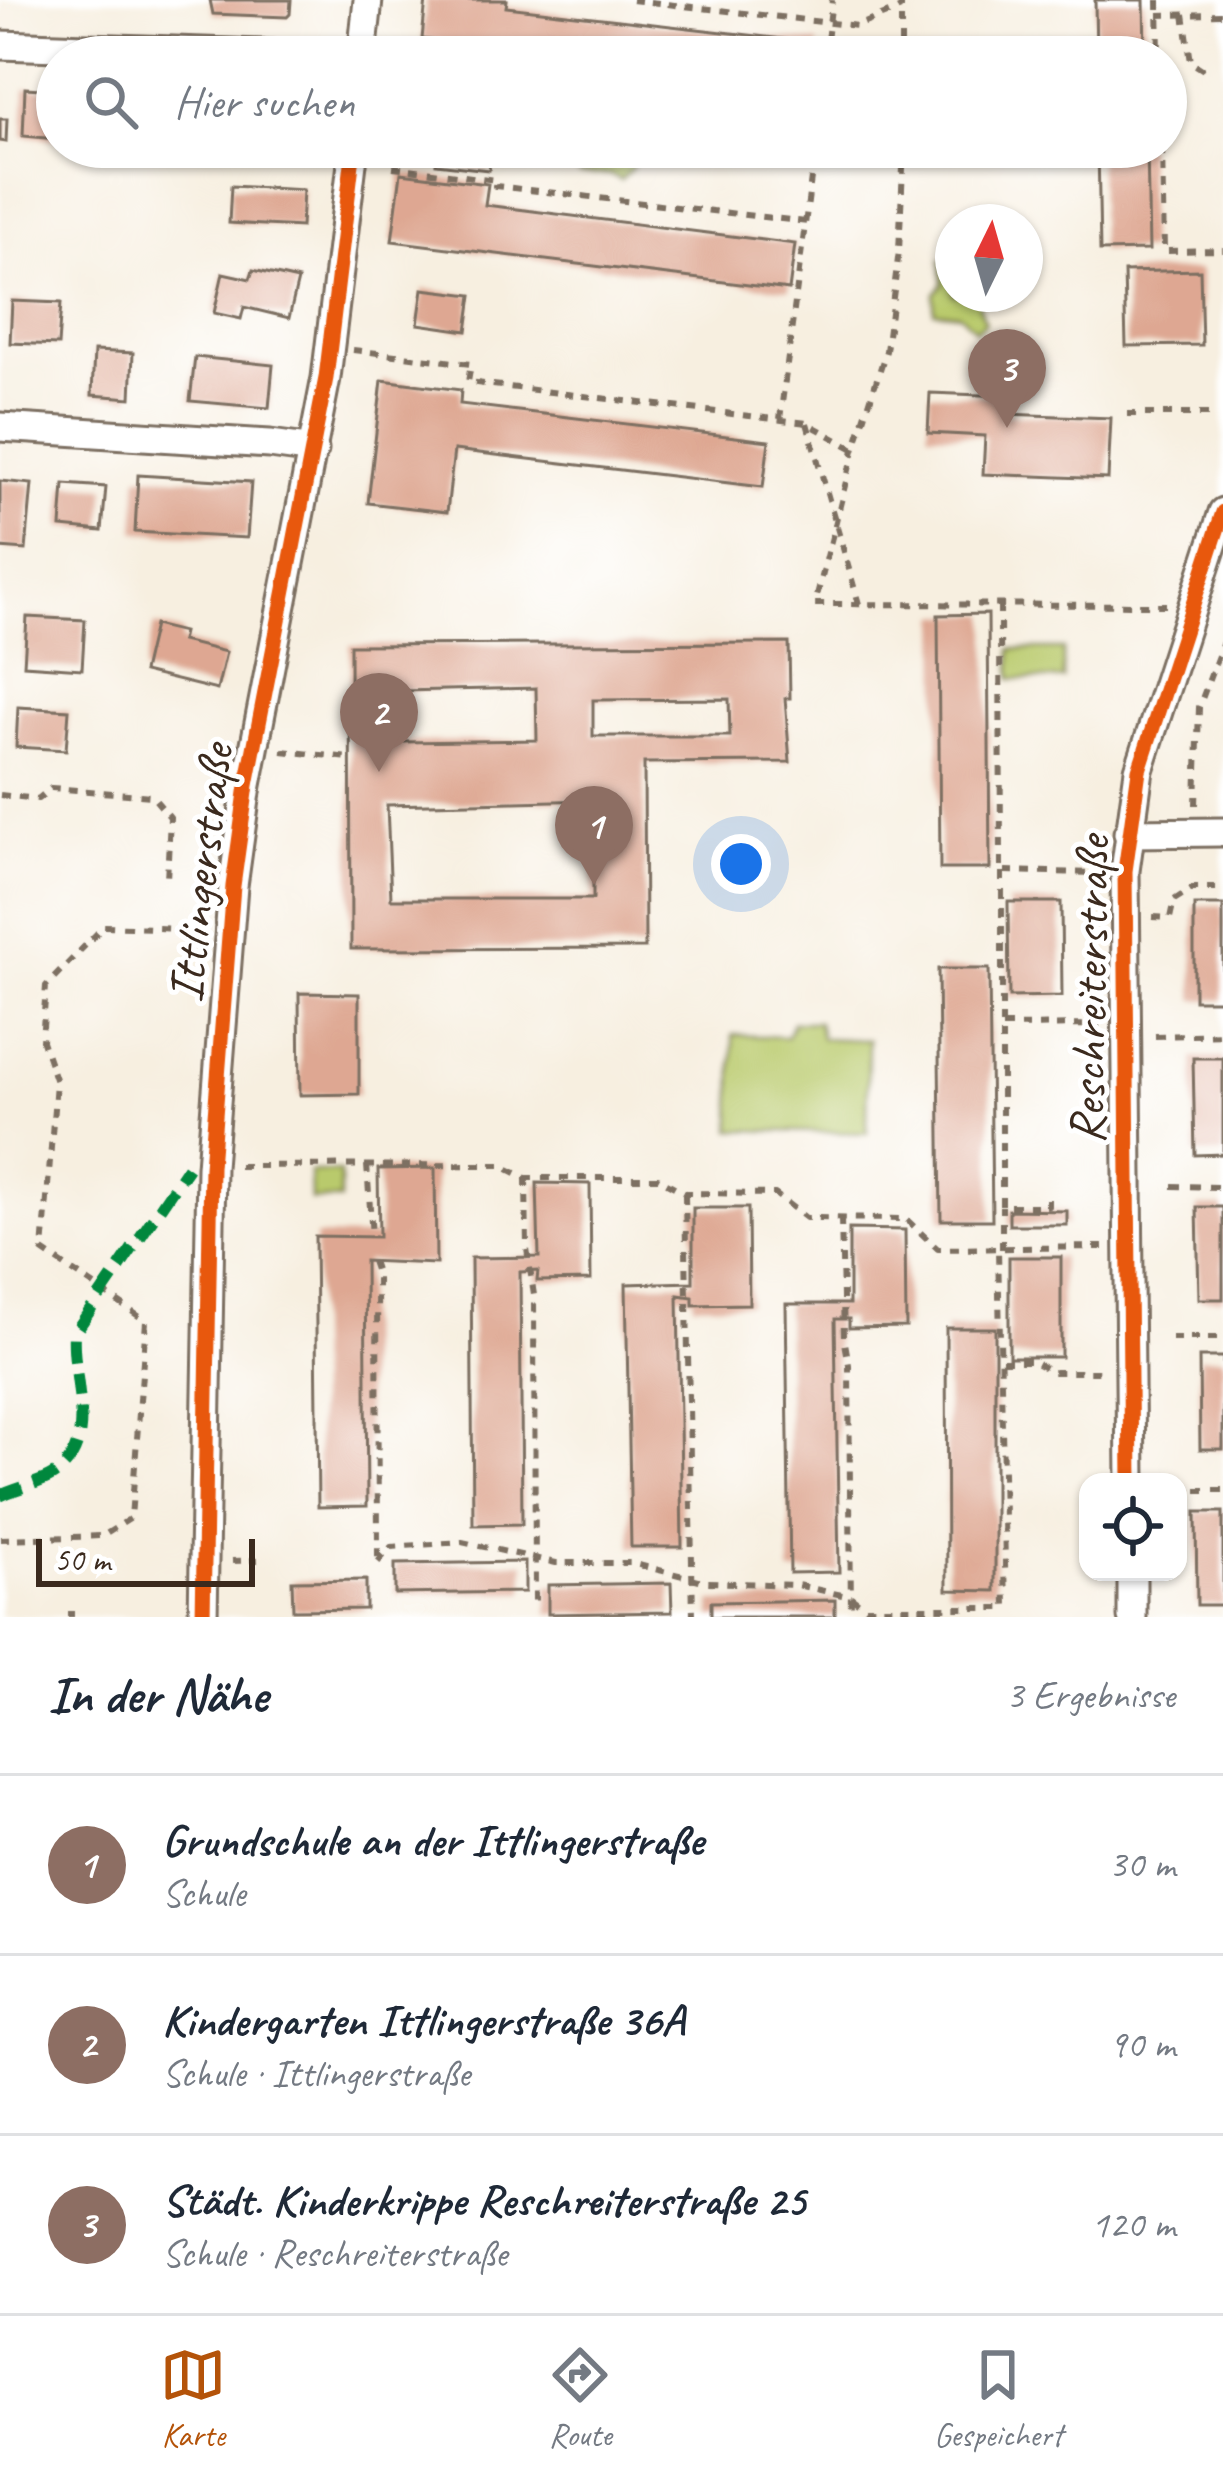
<!DOCTYPE html>
<html lang="de">
<head>
<meta charset="utf-8">
<style>
  :root { --surface:#fff; --page:#f2f2f3; --text:#1f2937; --muted:#747a83; --line:#e0e1e3; --accent:#b45309 }
  body { margin:0; font-family:Caveat,sans-serif; background:var(--page); color:var(--text) }
  .controls { position:absolute; right:36px; bottom:36px; display:grid; overflow:hidden; border-radius:24px; box-shadow:0 3px 9px #0004 }
  .controls button { width:108px; height:108px; display:grid; place-items:center; padding:0; border:0; border-bottom:3px solid var(--line); background:var(--surface); color:var(--text); font:60px sans-serif }
  .compass { position:absolute; left:935px; top:204px; width:108px; height:108px; border-radius:50%; background:var(--surface); box-shadow:0 3px 9px #0004; rotate:5deg }
  .scale { position:absolute; left:36px; bottom:30px; width:219px; box-sizing:border-box; padding-left:12px; border:6px solid #3b2a1e; border-top:0; font-size:33px; line-height:42px; white-space:nowrap; color:#3b2a1e; -webkit-text-stroke:9px #fff; paint-order:stroke }
  .you { position:absolute; left:741px; top:864px; width:42px; height:42px; margin:-30px; border:9px solid #fff; border-radius:50%; background:#1a73e8; box-shadow:0 0 0 18px #1a73e833 }
  .badge { display:grid; place-items:center; width:78px; height:78px; border-radius:50%; background:var(--accent); color:#fff; font-size:39px; font-weight:700 }
  .pin { position:absolute; translate:-50% -99px; filter:drop-shadow(0 3px 6px #0008) }
  .pin::after { content:''; position:absolute; top:63px; width:42px; height:36px; background:inherit; clip-path:polygon(0 0,100% 0,50% 100%) }
  .list { margin:0; padding:0; list-style:none }
  h2 { display:flex; justify-content:space-between; align-items:center; height:156px; margin:0; padding:0 48px; font-size:51px }
  h2 small { font-size:39px; font-weight:400; color:var(--muted) }
  .list li { display:grid; grid-template-columns:78px 1fr auto; gap:36px; align-items:center; box-sizing:border-box; height:180px; padding:0 48px; border-top:3px solid var(--line) }
  .list b { display:block; font-size:45px; white-space:nowrap }
  .list p { margin:0; font-size:39px; white-space:nowrap; color:var(--muted) }
  .list em { font-size:39px; font-style:normal; color:var(--muted) }
  .icon { flex:none; width:66px; height:66px; fill:none; stroke:currentColor; stroke-width:2; stroke-linecap:round; stroke-linejoin:round }
  .map { position:relative; flex:none; width:1223px; height:1617px; overflow:hidden }
  .search { position:absolute; background:var(--surface); box-shadow:0 3px 9px #0004; left:36px; right:36px; top:36px; height:132px; display:flex; align-items:center; gap:30px; box-sizing:border-box; padding:0 42px; border-radius:66px; color:var(--muted); font-size:45px }
  .sheet { height:696px; background:var(--surface) }
  nav { display:flex; justify-content:space-around; align-items:center; box-sizing:border-box; height:168px; border-top:3px solid var(--line); background:var(--surface); font-size:33px; color:var(--muted) }
  nav a { display:grid; justify-items:center; gap:6px }
  nav .on { color:var(--accent) }
  .map>svg:first-child { display:block }
  .green { fill:#b9ca6c; stroke:#7a7a45; stroke-width:3 }
  .building { fill:#dea792; fill-rule:evenodd }
  .lines { fill:none; stroke-linecap:round; stroke-linejoin:round }
  .minor-casing { stroke:#7d6f62; stroke-width:33 }
  .path { stroke:#7d6f62; stroke-width:6; stroke-dasharray:9 9; stroke-linecap:butt }
  .minor { stroke:#fff; stroke-width:27 }
  .quiet { stroke:#00873e; stroke-width:12; stroke-dasharray:24 12; stroke-linecap:butt }
  .cycleway-casing { stroke:#fff; stroke-width:22 }
  .cycleway { stroke:#e8590c; stroke-width:15 }
  .labels { text-anchor:middle; stroke-width:10; stroke-linejoin:round; paint-order:stroke }
  .street-label { font-size:51px; fill:#3b2a1e; stroke:#fff }
</style>
</head>
<body>
<div class="map">
<svg width="1223" height="1617" viewBox="0 0 1223 1617">
  <rect width="100%" height="100%" fill="#fff"/>
  <filter id="ink" filterUnits="userSpaceOnUse"><feTurbulence type="fractalNoise" baseFrequency=".00833" numOctaves="2"/><feDisplacementMap in="SourceGraphic" scale="24" xChannelSelector="R" yChannelSelector="G"/><feConvolveMatrix kernelMatrix="1 2 1 2 8 2 1 2 1" color-interpolation-filters="sRGB"/></filter>
  <filter id="wash" filterUnits="userSpaceOnUse"><feTurbulence type="fractalNoise" baseFrequency=".004" numOctaves="4" result="noise"/><feDisplacementMap in="SourceGraphic" scale="48" xChannelSelector="R" yChannelSelector="G"/><feGaussianBlur stdDeviation="2.7" result="paint"/><feColorMatrix in="noise" values="0 0 0 0 0 0 0 0 0 0 0 0 0 0 0 0 0 1.4 0 .05"/><feComposite in="paint" operator="in"/></filter>
  <g filter="url(#wash)">
    <rect width="100%" height="100%" fill="#f7efe0"/>
    <!-- green -->
    <g class="green">
      <path d="M 567,147 L 630,147 L 633,167 L 621,180 L 608,174 L 580,174 L 565,158 Z"/>
      <path d="M 941,261 L 953,262 L 953,294 L 980,294 L 979,306 L 985,322 L 976,330 L 960,314 L 934,311 L 934,294 L 943,284 Z"/>
      <rect x="1011" y="649" width="52" height="30"/>
      <path d="M 793,1022 L 818,1022 L 821,1038 L 868,1040 L 867,1133 L 732,1130 L 733,1035 L 787,1037 Z"/>
      <path d="M 310,1172 L 340,1172 L 340,1200 L 311,1200 Z"/>
    </g>
    <g id="blocks">
      <!-- building -->
      <g class="building">
        <path d="M 210,0 L 291,0 L 290,14 L 287,17 L 213,14 Z"/>
        <path d="M 426,0 L 507,0 L 506,7 L 818,43 L 816,57 L 537,57 L 500,53 L 501,49 L 422,39 Z"/>
        <path d="M 1095,0 L 1144,0 L 1145,57 L 1096,57 Z"/>
        <path d="M 25,88 L 57,90 L 57,139 L 23,136 Z"/>
        <path d="M 0,119 L 7,119 L 6,142 L 0,141 Z"/>
        <path d="M 438,147 L 491,147 L 489,170 L 436,164 Z"/>
        <path d="M 1098,147 L 1147,147 L 1149,250 L 1100,251 Z"/>
        <path d="M 401,173 L 488,184 L 485,205 L 795,244 L 789,290 L 392,241 Z"/>
        <path d="M 231,186 L 303,190 L 301,227 L 229,223 Z"/>
        <path d="M 253,270 L 298,280 L 289,318 L 244,307 L 241,319 L 214,313 L 223,273 L 250,279 Z"/>
        <path d="M 1200,270 L 1202,345 L 1126,346 L 1124,272 Z"/>
        <path d="M 423,289 L 472,295 L 467,331 L 418,324 Z"/>
        <path d="M 12,301 L 61,303 L 58,345 L 10,343 Z"/>
        <path d="M 94,351 L 133,353 L 131,398 L 92,395 Z"/>
        <path d="M 195,357 L 273,365 L 269,408 L 190,401 Z"/>
        <path d="M 382,380 L 461,390 L 460,404 L 769,441 L 763,487 L 454,450 L 447,512 L 368,503 Z"/>
        <path d="M 930,393 L 1006,396 L 1005,414 L 1111,418 L 1108,479 L 983,474 L 985,436 L 928,433 Z"/>
        <path d="M 138,475 L 251,482 L 247,538 L 135,532 Z"/>
        <path d="M 0,481 L 32,484 L 26,550 L 0,548 Z"/>
        <path d="M 64,484 L 106,487 L 102,531 L 61,527 Z"/>
        <path d="M 988,614 L 990,869 L 940,869 L 938,615 Z"/>
        <path d="M 27,617 L 85,620 L 82,669 L 24,665 Z"/>
        <path d="M 154,625 L 183,632 L 181,641 L 226,652 L 217,690 L 143,672 Z"/>
        <path d="M 789,643 L 790,698 L 785,698 L 790,762 L 644,763 L 645,948 L 351,949 L 350,645 ZM 536,688 L 537,740 L 403,742 L 402,691 ZM 729,699 L 730,736 L 593,736 L 593,700 ZM 593,800 L 593,899 L 391,899 L 387,805 Z"/>
        <path d="M 18,707 L 69,710 L 66,750 L 16,747 Z"/>
        <path d="M 1008,902 L 1061,902 L 1062,996 L 1009,997 Z"/>
        <rect x="1194" y="905" width="29" height="95"/>
        <path d="M 938,969 L 989,969 L 992,1220 L 941,1220 Z"/>
        <path d="M 299,993 L 359,994 L 359,1094 L 300,1095 Z"/>
        <path d="M 1193,1058 L 1223,1058 L 1223,1154 L 1195,1155 Z"/>
        <path d="M 435,1168 L 436,1264 L 365,1261 L 367,1506 L 318,1507 L 315,1236 L 379,1237 L 378,1169 Z"/>
        <path d="M 537,1183 L 590,1184 L 591,1280 L 537,1281 L 538,1271 L 520,1272 L 522,1524 L 473,1525 L 471,1258 L 539,1257 Z"/>
        <path d="M 1197,1207 L 1223,1207 L 1223,1299 L 1199,1299 Z"/>
        <path d="M 693,1208 L 748,1208 L 749,1304 L 693,1305 L 693,1297 L 678,1295 L 682,1547 L 631,1547 L 626,1284 L 693,1282 Z"/>
        <path d="M 1009,1210 L 1067,1211 L 1067,1225 L 1009,1225 Z"/>
        <path d="M 849,1229 L 905,1230 L 906,1327 L 849,1328 L 849,1319 L 835,1319 L 839,1572 L 790,1573 L 786,1304 L 849,1304 Z"/>
        <rect x="1009" y="1257" width="52" height="100"/>
        <path d="M 946,1328 L 995,1328 L 995,1591 L 947,1590 Z"/>
        <path d="M 1199,1357 L 1223,1357 L 1223,1449 L 1200,1449 Z"/>
        <path d="M 1196,1512 L 1223,1512 L 1223,1605 L 1197,1605 Z"/>
        <path d="M 525,1562 L 525,1592 L 395,1594 L 395,1564 Z"/>
        <path d="M 366,1580 L 366,1609 L 293,1610 L 292,1581 Z"/>
        <path d="M 671,1583 L 672,1612 L 548,1614 L 548,1585 Z"/>
        <path d="M 835,1600 L 835,1617 L 711,1617 L 711,1602 Z"/>
      </g>
    </g>
  </g>
  <g filter="url(#ink)">
    <use href="#blocks" fill-opacity="0" stroke="#7d6f62" stroke-width="3"/>
    <g class="lines">
      <!-- minor casing -->
      <g class="minor-casing">
        <g id="minor">
          <path d="M 0,45 L 352,57"/>
          <path d="M 362,57 L 368,0"/>
          <path d="M 0,427 L 270,444 L 314,450"/>
          <path d="M 1128,833 L 1223,832"/>
          <path d="M 1131,1482 L 1125,871 L 1139,770 L 1223,512"/>
          <path d="M 1132,1572 L 1132,1617"/>
          <path d="M 203,1617 L 211,1167 L 233,886 L 247,785 L 326,378 L 354,147"/>
        </g>
      </g>
      <!-- path -->
      <g class="path">
        <path d="M 632,0 L 857,26 L 901,8"/>
        <path d="M 901,0 L 901,57"/>
        <path d="M 1158,0 L 1159,57"/>
        <path d="M 1184,14 L 1191,62 L 1207,72"/>
        <path d="M 1158,15 L 1223,14"/>
        <path d="M 825,57 L 832,0"/>
        <path d="M 904,147 L 899,251 L 886,351 L 854,450 L 815,604 L 1166,605"/>
        <path d="M 1162,147 L 1164,251 L 1223,250"/>
        <path d="M 393,167 L 496,180 L 495,186 L 807,222"/>
        <path d="M 353,350 L 471,364 L 468,382 L 807,423 L 854,449"/>
        <path d="M 1127,414 L 1217,414"/>
        <path d="M 780,419 L 815,147"/>
        <path d="M 807,423 L 859,604"/>
        <path d="M 1000,605 L 1001,871 L 1097,873"/>
        <path d="M 282,751 L 350,758"/>
        <path d="M 0,795 L 38,799 L 51,788 L 152,796 L 170,817 L 167,880"/>
        <path d="M 1196,805 L 1199,707 L 1223,642"/>
        <path d="M 1002,872 L 1002,1206 L 1048,1206 L 1048,1198"/>
        <path d="M 1153,917 L 1170,918 L 1174,900 L 1193,888 L 1223,888"/>
        <path d="M 1002,1026 L 1100,1025"/>
        <path d="M 1155,1036 L 1223,1034"/>
        <path d="M 367,1165 L 372,1237"/>
        <path d="M 239,1166 L 500,1165 L 526,1178 L 658,1178 L 685,1193 L 775,1194 L 806,1218 L 906,1219 L 938,1249 L 1103,1247"/>
        <path d="M 526,1178 L 527,1249 L 534,1295 L 535,1603"/>
        <path d="M 1172,1186 L 1223,1187"/>
        <path d="M 685,1195 L 693,1617"/>
        <path d="M 841,1219 L 844,1337 L 849,1365 L 851,1617"/>
        <path d="M 1002,1249 L 1002,1206"/>
        <path d="M 372,1261 L 377,1276 L 378,1558"/>
        <path d="M 1172,1338 L 1223,1338"/>
        <path d="M 1002,1361 L 1032,1361 L 1053,1372 L 1102,1372"/>
        <path d="M 1178,1490 L 1223,1490"/>
        <path d="M 0,1539 L 103,1536 L 131,1518 L 146,1321 L 43,1251 L 56,1082 L 42,1041 L 46,986 L 104,926 L 181,929 L 205,915"/>
        <path d="M 232,1561 L 258,1560"/>
        <path d="M 378,1562 L 391,1547 L 462,1542 L 556,1563 L 631,1563 L 707,1582 L 797,1585 L 851,1597 L 866,1608 L 1006,1608 L 998,1249"/>
        <path d="M 71,1617 L 71,1611"/>
      </g>
      <!-- minor -->
      <use href="#minor" class="minor"/>
      <!-- quiet -->
      <path class="quiet" d="M 0,1496 C 16,1488 38,1484 53,1475 C 101,1445 71,1380 74,1334 L 188,1167"/>
      <!-- cycleway casing -->
      <g class="cycleway-casing">
        <g id="cycleway">
          <path d="M 1131,1482 L 1125,871 L 1139,770 L 1223,512"/>
          <path d="M 203,1617 L 211,1167 L 233,886 L 247,785 L 326,378 L 354,147"/>
        </g>
      </g>
      <!-- cycleway -->
      <use href="#cycleway" class="cycleway"/>
    </g>
  </g>
  <g class="labels">
    <!-- street labels -->
    <g class="street-label">
      <text transform="translate(199 873) rotate(-83)" y="18">Ittlingerstraße</text>
      <text transform="translate(1088 990) rotate(-89)" y="18">Reschreiterstraße</text>
    </g>
  </g>
</svg>
<div class="controls">
<button><svg class="icon" aria-label="locate" viewBox="0 0 24 24"><circle cx="12" cy="12" r="6"/><path d="M12 2v4M12 18v4M2 12h4M18 12h4"/></svg></button>
</div>
<svg class="compass" viewBox="-18 -18 36 36"><path d="M0-13l5 13h-10z" fill="#e53935"/><path d="M0 13l5-13h-10z" fill="#747a83"/></svg>
<div class="scale">50 m</div>
<div class="you"></div>
<div class="pin badge" style="left:594px;top:885px;background:#8d6e63">1</div>
<div class="pin badge" style="left:379px;top:772px;background:#8d6e63">2</div>
<div class="pin badge" style="left:1007px;top:428px;background:#8d6e63">3</div>
<div class="search"><svg class="icon" aria-label="search" viewBox="0 0 24 24"><circle cx="10" cy="10" r="6"/><path d="M15 15l6 6"/></svg>Hier suchen</div>
</div>
<section class="sheet">
<h2>In der Nähe<small>3 Ergebnisse</small></h2>
<ul class="list">
<li><span class="badge" style="background:#8d6e63">1</span><div><b>Grundschule an der Ittlingerstraße</b><p>Schule</p></div><em>30 m</em></li>
<li><span class="badge" style="background:#8d6e63">2</span><div><b>Kindergarten Ittlingerstraße 36A</b><p>Schule · Ittlingerstraße</p></div><em>90 m</em></li>
<li><span class="badge" style="background:#8d6e63">3</span><div><b>Städt. Kinderkrippe Reschreiterstraße 25</b><p>Schule · Reschreiterstraße</p></div><em>120 m</em></li>
</ul>
</section>
<nav>
<a class="on"><svg class="icon" aria-label="map" viewBox="0 0 24 24"><path d="M3 6l6-2 6 2 6-2v14l-6 2-6-2-6 2zM9 4v14M15 6v14"/></svg>Karte</a>
<a><svg class="icon" aria-label="directions" viewBox="0 0 24 24"><path d="M12 3l9 9-9 9-9-9zM9 14v-3h6M13 9l2 2-2 2"/></svg>Route</a>
<a><svg class="icon" aria-label="saved" viewBox="0 0 24 24"><path d="M7 4h10v16l-5-4-5 4z"/></svg>Gespeichert</a>
</nav>
</body>
</html>
